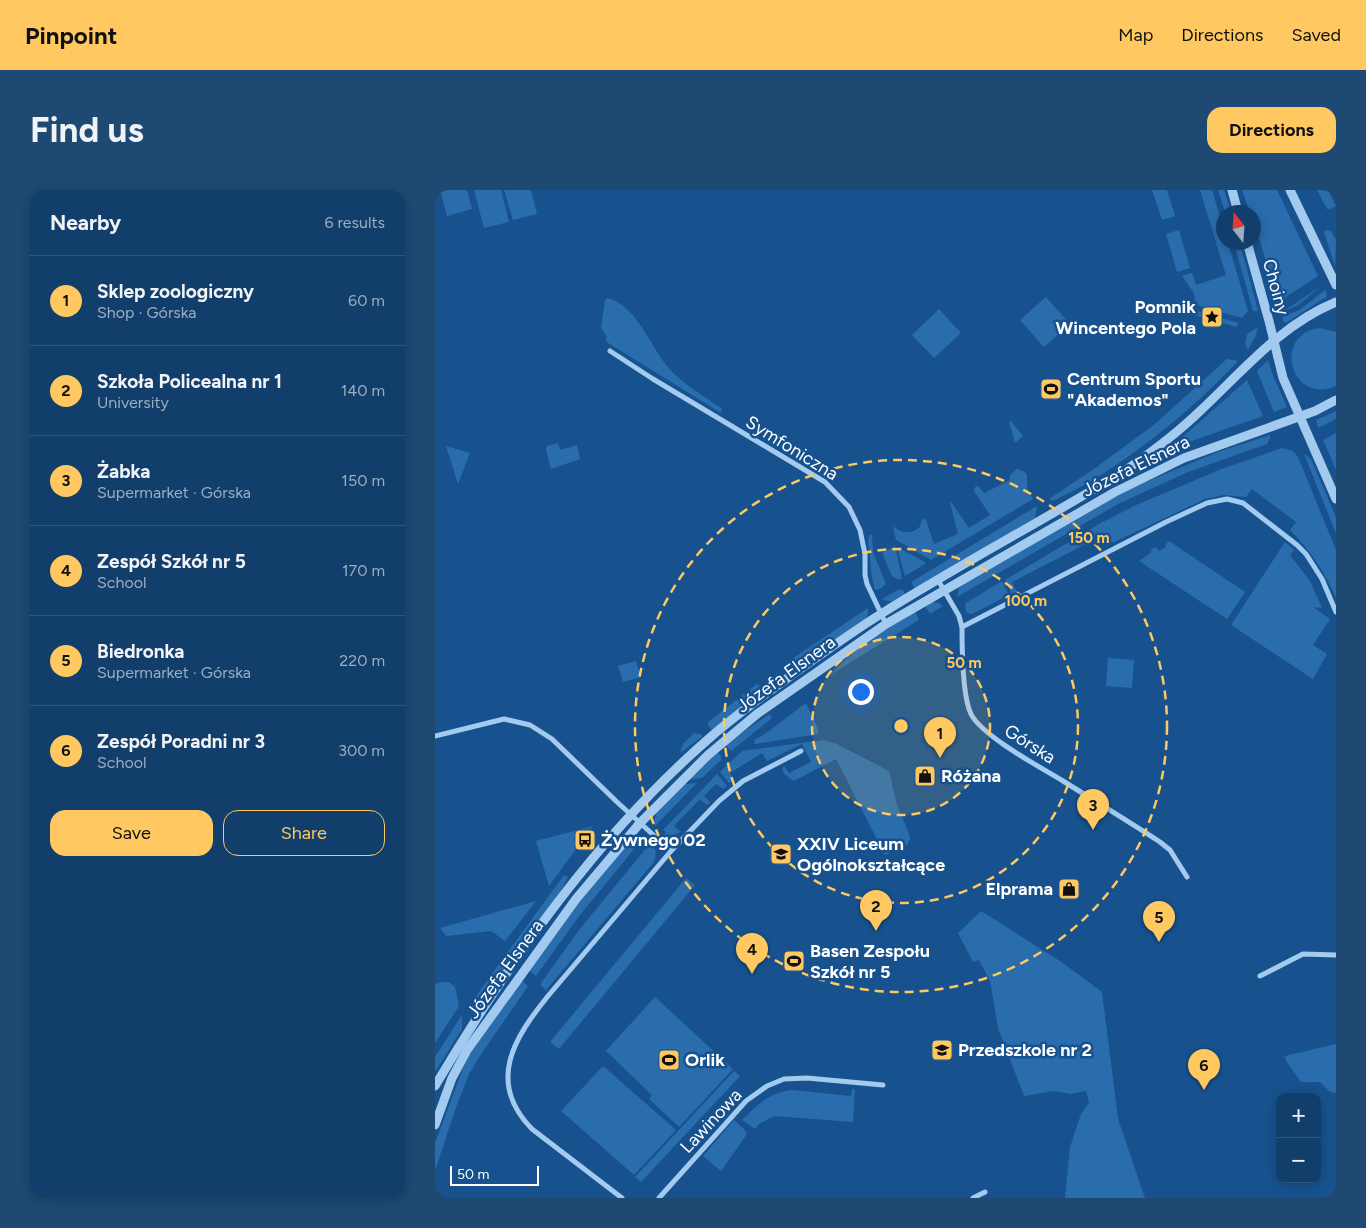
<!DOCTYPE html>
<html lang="en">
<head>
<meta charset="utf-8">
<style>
  :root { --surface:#113e6a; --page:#1e4972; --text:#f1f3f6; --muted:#9caec1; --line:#30577e; --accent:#ffc861 }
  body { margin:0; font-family:Figtree,sans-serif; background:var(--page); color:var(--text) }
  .controls { position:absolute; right:15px; bottom:15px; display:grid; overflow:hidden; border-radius:10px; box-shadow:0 2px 12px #0003 }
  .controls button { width:45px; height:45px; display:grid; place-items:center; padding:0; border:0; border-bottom:1px solid var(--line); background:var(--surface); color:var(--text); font:25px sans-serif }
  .compass { position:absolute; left:781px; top:15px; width:45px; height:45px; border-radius:50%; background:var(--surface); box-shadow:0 2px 12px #0003; rotate:343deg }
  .scale { position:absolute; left:15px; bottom:12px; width:89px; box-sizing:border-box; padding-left:5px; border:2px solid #fff; border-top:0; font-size:14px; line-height:18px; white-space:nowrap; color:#fff; -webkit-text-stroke:4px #17528e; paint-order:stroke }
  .you { position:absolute; left:425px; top:501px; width:18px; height:18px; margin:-12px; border:4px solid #fff; border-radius:50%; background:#1a73e8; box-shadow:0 0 0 8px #1a73e833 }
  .badge { display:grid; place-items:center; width:32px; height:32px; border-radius:50%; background:var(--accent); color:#111; font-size:16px; font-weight:700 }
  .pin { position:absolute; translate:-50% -41px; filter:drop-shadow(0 1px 2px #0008) }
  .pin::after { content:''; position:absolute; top:26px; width:18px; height:15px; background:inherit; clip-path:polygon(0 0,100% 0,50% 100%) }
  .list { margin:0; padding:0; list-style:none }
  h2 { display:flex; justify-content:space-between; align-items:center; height:65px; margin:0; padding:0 20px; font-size:21px }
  h2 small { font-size:16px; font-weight:400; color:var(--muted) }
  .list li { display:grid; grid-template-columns:32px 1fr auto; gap:15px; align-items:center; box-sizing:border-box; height:90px; padding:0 20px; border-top:1px solid var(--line) }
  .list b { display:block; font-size:19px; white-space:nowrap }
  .list p { margin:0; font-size:16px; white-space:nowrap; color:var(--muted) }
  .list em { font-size:16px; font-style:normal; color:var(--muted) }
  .actions { display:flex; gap:10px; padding:15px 20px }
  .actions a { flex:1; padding:11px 0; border:1px solid var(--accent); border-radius:15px; text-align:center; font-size:18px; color:var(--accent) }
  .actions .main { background:var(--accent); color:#111 }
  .map { position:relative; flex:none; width:901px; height:1008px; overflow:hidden; border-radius:15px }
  header { display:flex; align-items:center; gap:30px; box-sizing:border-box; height:70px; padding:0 25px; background:var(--accent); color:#111 }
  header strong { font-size:24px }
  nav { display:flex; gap:28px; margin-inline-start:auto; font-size:18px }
  .intro { display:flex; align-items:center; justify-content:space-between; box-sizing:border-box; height:120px; padding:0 30px }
  h1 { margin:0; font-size:35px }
  .button { padding:12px 22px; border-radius:15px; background:var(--accent); color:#111; font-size:18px; font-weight:700 }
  main { display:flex; gap:30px; padding:0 30px }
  aside { flex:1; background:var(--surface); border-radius:15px; box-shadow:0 2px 12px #0003 }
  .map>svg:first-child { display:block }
  .green { fill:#2a6dad }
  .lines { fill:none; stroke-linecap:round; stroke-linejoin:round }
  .minor { stroke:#a3caef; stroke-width:5 }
  .tertiary { stroke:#a3caef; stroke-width:9 }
  .ring { fill:none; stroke:#ffc861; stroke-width:2.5; stroke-dasharray:9 6 }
  .labels { text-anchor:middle; stroke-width:5; stroke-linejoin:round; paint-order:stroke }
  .street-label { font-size:18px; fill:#fff; stroke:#17528e }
  .poi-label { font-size:18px; font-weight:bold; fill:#fff; stroke:#17528e; text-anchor:start }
  .centre { fill:#ffc861; stroke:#17528e; stroke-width:2.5 }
  .ring-label { font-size:15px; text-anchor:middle; font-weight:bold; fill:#ffc861; stroke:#17528e; stroke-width:5; stroke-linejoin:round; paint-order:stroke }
</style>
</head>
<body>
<header>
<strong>Pinpoint</strong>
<nav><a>Map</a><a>Directions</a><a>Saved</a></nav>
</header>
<div class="intro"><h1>Find us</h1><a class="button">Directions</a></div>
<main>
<aside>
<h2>Nearby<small>6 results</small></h2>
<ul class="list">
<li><span class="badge">1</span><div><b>Sklep zoologiczny</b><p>Shop · Górska</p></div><em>60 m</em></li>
<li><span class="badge">2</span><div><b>Szkoła Policealna nr 1</b><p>University</p></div><em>140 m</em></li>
<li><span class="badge">3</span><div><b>Żabka</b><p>Supermarket · Górska</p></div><em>150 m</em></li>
<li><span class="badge">4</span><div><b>Zespół Szkół nr 5</b><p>School</p></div><em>170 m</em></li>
<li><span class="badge">5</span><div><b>Biedronka</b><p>Supermarket · Górska</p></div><em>220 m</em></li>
<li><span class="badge">6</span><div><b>Zespół Poradni nr 3</b><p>School</p></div><em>300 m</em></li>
</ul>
<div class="actions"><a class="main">Save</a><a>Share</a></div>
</aside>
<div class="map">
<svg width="901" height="1008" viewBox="0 0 901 1008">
  <rect width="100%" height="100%" fill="#17528e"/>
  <!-- green -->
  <g class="green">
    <path d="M 5,0 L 32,0 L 37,19 L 12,26 Z"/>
    <path d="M 39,0 L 66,0 L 74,32 L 49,38 Z"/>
    <path d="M 69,0 L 96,0 L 102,24 L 78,30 Z"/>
    <path d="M 717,0 L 732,0 L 740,26 L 727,30 Z"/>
    <path d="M 765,0 L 777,0 L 788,37 L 788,52 L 793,53 L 813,121 L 807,128 L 761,115 L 759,103 L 747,86 L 757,83 L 761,95 L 791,85 Z"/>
    <path d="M 783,0 L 789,0 L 796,22 L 790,22 Z"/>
    <path d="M 807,0 L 842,0 L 883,86 L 843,112 L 819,31 L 818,22 L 815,22 Z"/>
    <path d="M 882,0 L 893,0 L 901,16 L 895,19 L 892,19 Z"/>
    <path d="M 744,40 L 755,78 L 742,82 L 731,44 Z"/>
    <path d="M 891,40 L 896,41 L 901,50 L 900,76 L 889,42 Z"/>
    <path d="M 799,53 L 805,53 L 823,121 L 818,121 Z"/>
    <path d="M 888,95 L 863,115 L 846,123 Z"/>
    <path d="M 890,100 L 892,105 L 891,107 L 851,133 L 848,132 L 848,127 L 866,119 Z"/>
    <path d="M 611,107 L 635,134 L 609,157 L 585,130 Z"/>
    <path d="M 172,108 C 201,114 215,156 232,176 C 247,194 269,206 287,219 L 286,223 L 170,151 L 172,147 L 166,138 L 170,110 Z"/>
    <path d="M 504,119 L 526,143 L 499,168 L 477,145 Z"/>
    <path d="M 759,120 L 803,133 L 802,137 L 758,125 Z"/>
    <path d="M 823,137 L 821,145 L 813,160 L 810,154 L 812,144 Z"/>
    <path d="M 885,138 L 901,142 L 901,196 C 856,216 836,144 885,138 Z"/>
    <path d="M 792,169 L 803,171 C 765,212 716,253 669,283 C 653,294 635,302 618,311 L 614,309 L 659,279 L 720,234 Z"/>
    <path d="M 833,170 L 838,186 L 852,217 L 839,222 L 822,181 Z"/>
    <path d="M 812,190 L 828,226 L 734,259 Z"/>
    <path d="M 901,221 L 901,229 L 883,238 L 881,230 Z"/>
    <path d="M 576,231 L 588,246 L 580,253 L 574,232 Z"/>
    <path d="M 901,243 L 901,280 L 888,250 Z"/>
    <path d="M 835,245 L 835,248 L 832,254 L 753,282 L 683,314 L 522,407 L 524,398 L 527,394 L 650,322 L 708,293 L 783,262 Z"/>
    <path d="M 123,253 L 125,260 L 142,255 L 145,269 L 116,279 L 111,260 L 112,256 Z"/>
    <path d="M 11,256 L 35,263 L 23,294 Z"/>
    <path d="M 847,258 L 858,261 L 863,267 L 901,360 L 901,408 C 889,381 876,361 855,340 L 861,332 L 817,299 L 811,307 L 789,305 L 770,309 L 675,354 L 670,344 L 577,392 L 582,402 L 577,404 L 570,390 L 664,334 L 699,316 L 784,280 Z"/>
    <path d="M 869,264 L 876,269 L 901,327 L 901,343 Z"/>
    <path d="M 582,279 L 590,282 L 592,285 L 592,298 L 598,309 L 496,370 L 461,350 L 458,336 C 466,343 474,345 484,338 L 488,328 L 491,330 L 499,354 L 523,344 L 515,313 L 517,313 L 534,338 L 555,325 L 539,301 L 540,297 L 543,296 L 549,303 L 575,290 L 575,285 Z"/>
    <path d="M 602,316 L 600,328 L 480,399 L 476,392 Z"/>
    <path d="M 435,345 L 437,345 L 438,362 L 451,394 L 445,399 L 440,400 L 437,388 L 433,350 Z"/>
    <path d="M 734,351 L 810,402 L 792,429 L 704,371 L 717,362 L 715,360 L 721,357 L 724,361 L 731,357 L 730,355 Z"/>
    <path d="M 850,352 L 859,360 L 855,365 L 875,391 L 887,418 L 878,417 L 895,429 L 878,455 L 892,464 L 878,489 L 796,435 Z"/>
    <path d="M 460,356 L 467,388 L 464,390 L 457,386 L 447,363 Z"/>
    <path d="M 462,357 L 490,372 L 490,374 L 470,386 Z"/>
    <path d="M 567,391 L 574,405 L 537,424 L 532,423 L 530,417 L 531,413 Z"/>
    <path d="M 464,399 L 468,400 L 470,404 C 462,409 456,414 447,409 Z"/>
    <path d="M 497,412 L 504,413 L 508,416 L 495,424 L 490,416 Z"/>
    <path d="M 433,418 L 433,424 L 430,429 L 367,472 L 351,478 L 348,475 Z"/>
    <path d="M 480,421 L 484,430 L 395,485 L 427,454 Z"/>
    <path d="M 673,468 L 699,470 L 697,498 L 671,496 Z"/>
    <path d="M 201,471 L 206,487 L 188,492 L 183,476 Z"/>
    <path d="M 322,494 L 325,497 L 315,510 L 277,540 L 273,535 L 273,532 Z"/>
    <path d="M 371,513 L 383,539 L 383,544 L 320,554 L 319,550 L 330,544 Z"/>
    <path d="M 335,524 L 337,528 L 296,561 L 290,554 Z"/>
    <path d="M 259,543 L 265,544 L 268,546 L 245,563 L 248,554 Z"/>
    <path d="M 388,550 L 402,554 L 454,581 L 462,615 L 475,646 L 475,649 L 472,655 L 450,665 L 401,569 L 359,591 L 349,584 L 347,579 L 349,576 L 354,583 L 376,572 L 367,554 L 332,571 L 327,563 L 295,583 L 298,590 L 294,593 L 285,582 L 307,561 Z"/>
    <path d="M 282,562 L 286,566 L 286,570 L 267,588 L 253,590 Z"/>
    <path d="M 282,584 L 292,596 L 288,599 L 281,594 L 269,606 L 275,612 L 272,615 L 265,609 L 239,636 L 246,642 L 236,646 L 228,645 L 231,642 L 228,640 Z"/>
    <path d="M 262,593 L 220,636 L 219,631 L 222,621 L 249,594 Z"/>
    <path d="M 158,636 L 114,696 L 101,651 Z"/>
    <path d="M 202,647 L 209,647 L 145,725 L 101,786 L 95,781 L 95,779 L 150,704 L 196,650 Z"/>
    <path d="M 213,656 L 216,658 L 218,656 C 222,661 221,666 219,672 L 111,800 L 106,796 L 106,793 L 144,740 Z"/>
    <path d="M 129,685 L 133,687 L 122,708 L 78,769 L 72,765 L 72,763 Z"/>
    <path d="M 251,688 L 260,695 L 124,859 L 115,852 Z"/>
    <path d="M 101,711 L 70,751 L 56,741 L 11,746 L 5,738 Z"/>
    <path d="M 546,721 L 625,771 L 667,802 L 683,929 L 710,1008 L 630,1008 L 635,957 L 646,924 L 654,913 L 651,901 L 636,904 L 618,901 L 589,906 L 563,838 L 555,791 L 544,770 L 538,772 L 523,743 Z"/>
    <path d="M 64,774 L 71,779 L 47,812 C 43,814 40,815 37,812 Z"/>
    <path d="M 86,790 L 93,796 L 47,863 L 34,884 L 20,920 L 0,981 L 0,953 L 28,878 L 33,867 Z"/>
    <path d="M 7,792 L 14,792 L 20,797 L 24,816 L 0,853 L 0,794 Z"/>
    <path d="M 220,807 L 298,879 L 244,937 L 214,909 L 217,905 L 171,861 Z"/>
    <path d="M 27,825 L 27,839 L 0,882 L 0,867 Z"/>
    <path d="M 901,854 L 901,903 L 895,902 L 885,892 L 866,892 L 851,871 L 850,866 Z"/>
    <path d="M 168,876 L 241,940 L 199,985 L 126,921 Z"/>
    <path d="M 299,881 L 305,886 L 206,992 L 200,987 Z"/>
    <path d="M 417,899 L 420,899 L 418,932 L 339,926 L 324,934 L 320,939 L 307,930 C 322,915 335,902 357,900 L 416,906 Z"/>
    <path d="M 299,930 L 309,939 L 312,944 L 286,981 L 268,966 Z"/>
  </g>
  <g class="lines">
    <!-- minor -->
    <g class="minor">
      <path d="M 175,161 L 218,189 L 390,292 L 414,317 L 425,340 L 430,364 L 430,385 L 432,394 L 451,434"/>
      <path d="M 503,390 L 524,426 L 527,437 C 527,458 527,506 536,524 C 547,546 605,577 628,591 C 660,611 693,631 725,652 L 735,660 L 752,687"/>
      <path d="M 527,437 L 731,332 L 772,313 L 792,309 L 808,313 L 862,355 L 871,364 L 887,389 L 901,422"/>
      <path d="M 0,546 L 69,529 L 95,535 L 117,549 L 182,612 L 236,661"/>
      <path d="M 825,786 L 868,764 L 901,765"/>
      <path d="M 187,1008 L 97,939 C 51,892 79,848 113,806 L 236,661 L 284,611 L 308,591 L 366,561"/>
      <path d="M 224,1008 L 311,911 L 332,896 L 349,889 L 372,888 L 448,895"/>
      <path d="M 538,1008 L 550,1002"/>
    </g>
    <!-- tertiary -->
    <g class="tertiary">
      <path d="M 797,0 L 803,22"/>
      <path d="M 855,0 L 901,95"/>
      <path d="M 812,52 L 834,131 L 848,188 L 901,309"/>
      <path d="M 0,896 C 75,770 165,642 278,545 C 306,521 337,499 368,477 C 394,459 420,440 446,424 C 527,373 611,329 691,280 C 717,262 741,244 764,222 C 807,182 845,135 901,112"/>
      <path d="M 0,935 L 17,888 L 32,860 L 141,709 L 205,633 L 273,565 L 322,524 L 451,434 L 680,302 L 749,268 L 880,221 L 901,210"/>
    </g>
  </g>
  <!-- distance rings -->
  <circle cx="466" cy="536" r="89" fill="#ffc861" fill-opacity=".12"/>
  <g class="ring">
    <circle cx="466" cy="536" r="89"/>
    <circle cx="466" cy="536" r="177"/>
    <circle cx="466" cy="536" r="266"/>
  </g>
  <!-- icons -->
  <defs>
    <g id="sight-square" transform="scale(1.125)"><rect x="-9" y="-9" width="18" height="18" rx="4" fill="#ffc861" stroke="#17528e"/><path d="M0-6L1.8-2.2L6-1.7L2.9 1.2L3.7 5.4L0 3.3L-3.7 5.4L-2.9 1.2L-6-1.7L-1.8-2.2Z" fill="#111"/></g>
    <g id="stadium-square" transform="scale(1.125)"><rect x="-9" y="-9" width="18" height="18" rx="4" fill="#ffc861" stroke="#17528e"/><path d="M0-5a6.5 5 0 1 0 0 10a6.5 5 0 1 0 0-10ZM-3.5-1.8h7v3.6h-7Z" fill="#111"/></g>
    <g id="shop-square" transform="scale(1.125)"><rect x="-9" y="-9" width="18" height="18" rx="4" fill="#ffc861" stroke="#17528e"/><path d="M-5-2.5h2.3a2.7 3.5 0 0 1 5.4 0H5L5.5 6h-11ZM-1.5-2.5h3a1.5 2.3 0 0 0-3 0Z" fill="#111"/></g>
    <g id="bus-square" transform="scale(1.125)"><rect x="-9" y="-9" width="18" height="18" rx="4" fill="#ffc861" stroke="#17528e"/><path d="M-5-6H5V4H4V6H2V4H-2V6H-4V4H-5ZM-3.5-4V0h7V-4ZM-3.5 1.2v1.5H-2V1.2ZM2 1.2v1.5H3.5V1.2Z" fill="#111"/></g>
    <g id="school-square" transform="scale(1.125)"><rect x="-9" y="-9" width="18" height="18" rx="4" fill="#ffc861" stroke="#17528e"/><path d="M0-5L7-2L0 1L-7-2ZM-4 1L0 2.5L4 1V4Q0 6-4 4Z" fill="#111"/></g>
  </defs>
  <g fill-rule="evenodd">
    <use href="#sight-square" x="777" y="127"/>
    <use href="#stadium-square" x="616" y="199"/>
    <use href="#shop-square" x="490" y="586"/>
    <use href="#bus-square" x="150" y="650"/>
    <use href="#school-square" x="346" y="664"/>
    <use href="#shop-square" x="634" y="699"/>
    <use href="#stadium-square" x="359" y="771"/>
    <use href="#school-square" x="507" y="860"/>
    <use href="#stadium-square" x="234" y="870"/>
  </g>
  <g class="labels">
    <!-- street labels -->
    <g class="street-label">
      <text transform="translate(841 97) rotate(75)" y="6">Choiny</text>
      <text transform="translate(357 258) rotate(32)" y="6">Symfoniczna</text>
      <text transform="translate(701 276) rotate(-26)" y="6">Józefa Elsnera</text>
      <text transform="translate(351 484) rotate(-36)" y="6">Józefa Elsnera</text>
      <text transform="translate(595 554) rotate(33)" y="6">Górska</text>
      <text transform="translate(70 779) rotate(-54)" y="6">Józefa Elsnera</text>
      <text transform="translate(276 931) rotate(-47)" y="6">Lawinowa</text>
    </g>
    <!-- poi labels -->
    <g class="poi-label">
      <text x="761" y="123" text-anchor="end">Pomnik<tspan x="761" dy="21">Wincentego Pola</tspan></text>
      <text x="632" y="195">Centrum Sportu<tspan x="632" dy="21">"Akademos"</tspan></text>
      <text x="506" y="592">Różana</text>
      <text x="166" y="656">Żywnego 02</text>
      <text x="362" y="660">XXIV Liceum<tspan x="362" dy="21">Ogólnokształcące</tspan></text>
      <text x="618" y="705" text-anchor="end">Elprama</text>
      <text x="375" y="767">Basen Zespołu<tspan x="375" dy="21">Szkół nr 5</tspan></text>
      <text x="523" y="866">Przedszkole nr 2</text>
      <text x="250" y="876">Orlik</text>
    </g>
  </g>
  <circle cx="466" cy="536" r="8" class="centre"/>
  <g class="ring-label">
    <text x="654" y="353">150 m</text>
    <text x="591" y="416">100 m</text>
    <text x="529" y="478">50 m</text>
  </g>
</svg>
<div class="controls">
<button>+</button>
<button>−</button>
</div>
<svg class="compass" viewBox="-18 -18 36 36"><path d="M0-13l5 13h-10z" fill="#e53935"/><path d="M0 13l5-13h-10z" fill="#9caec1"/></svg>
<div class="scale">50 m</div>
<div class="you"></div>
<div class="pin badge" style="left:505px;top:568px">1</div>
<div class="pin badge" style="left:441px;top:741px">2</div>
<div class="pin badge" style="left:658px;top:640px">3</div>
<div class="pin badge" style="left:317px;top:784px">4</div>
<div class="pin badge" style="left:724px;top:752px">5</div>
<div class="pin badge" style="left:769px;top:900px">6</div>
</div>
</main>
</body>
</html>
